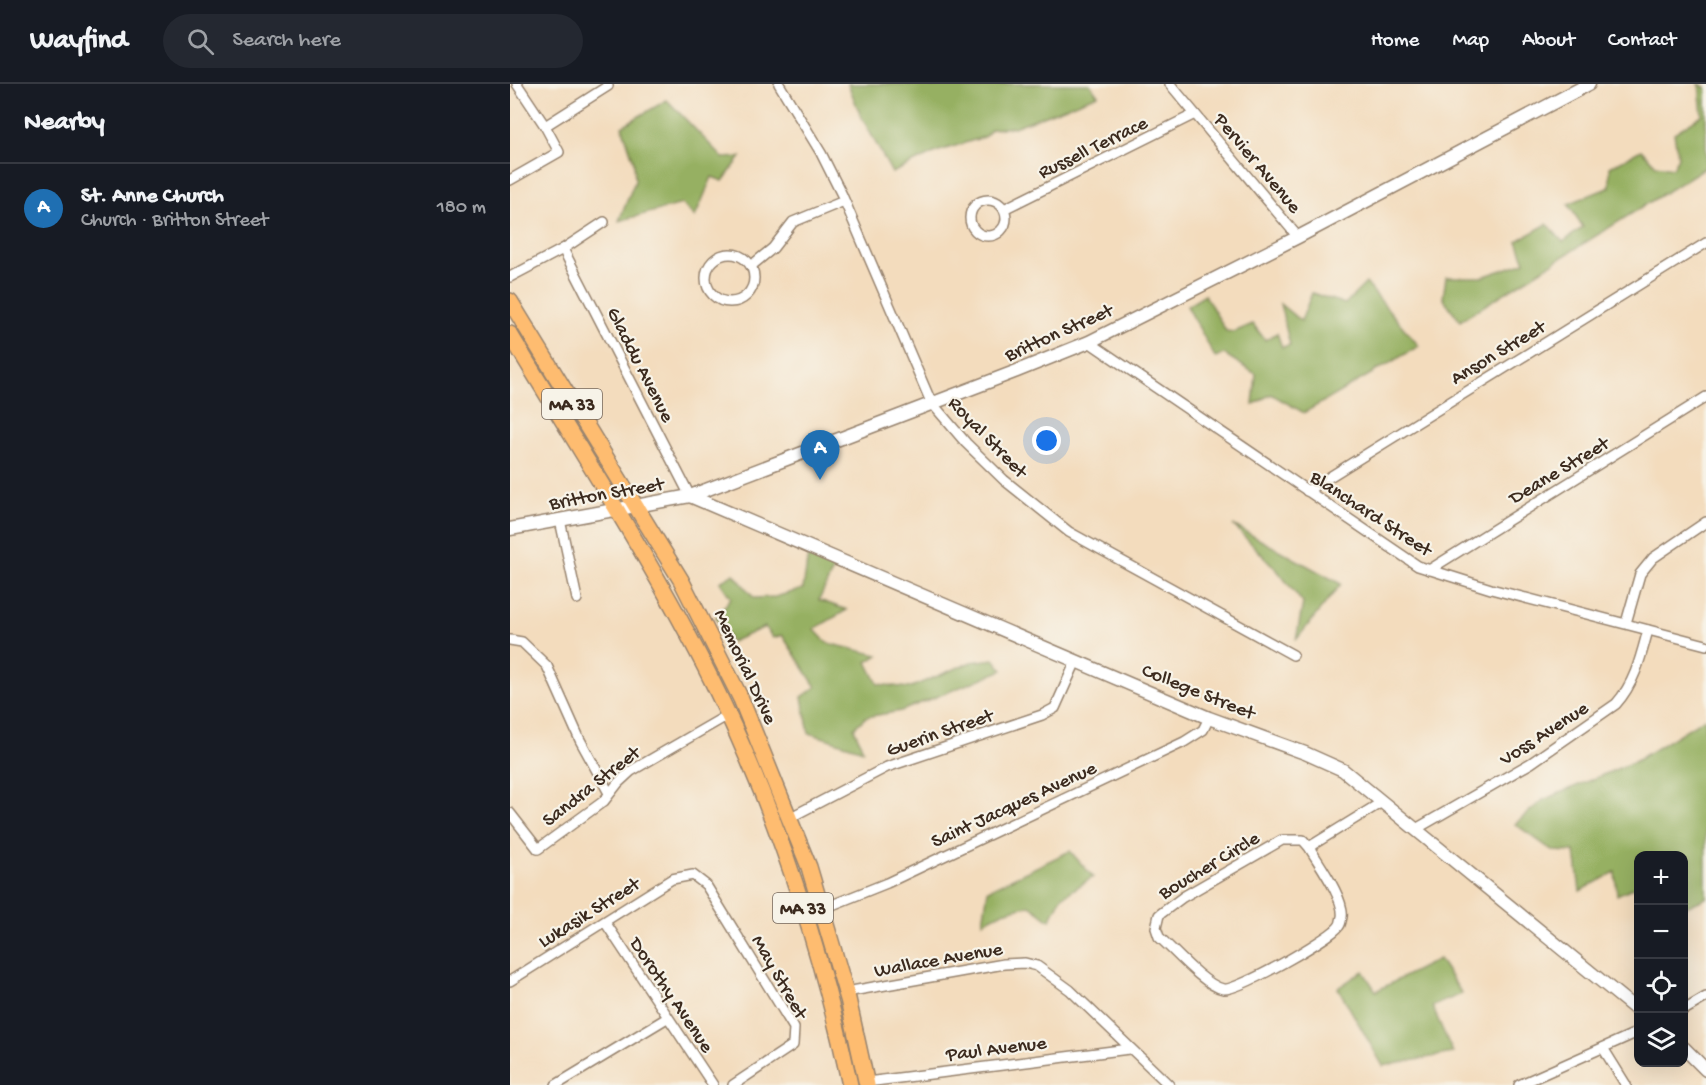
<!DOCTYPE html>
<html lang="en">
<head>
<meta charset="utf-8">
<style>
  :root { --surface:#171b24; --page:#242831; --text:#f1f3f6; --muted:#9ea1a6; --line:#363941; --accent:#1f6fb2 }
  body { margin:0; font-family:"Gochi Hand",sans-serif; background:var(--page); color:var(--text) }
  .controls { position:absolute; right:18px; bottom:18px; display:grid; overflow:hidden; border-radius:12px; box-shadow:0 6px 24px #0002 }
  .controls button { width:54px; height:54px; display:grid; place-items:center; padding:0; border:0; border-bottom:2px solid var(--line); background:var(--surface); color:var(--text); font:30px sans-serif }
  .you { position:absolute; left:537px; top:357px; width:21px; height:21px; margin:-15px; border:4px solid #fff; border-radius:50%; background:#1a73e8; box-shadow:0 0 0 9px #1a73e833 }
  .badge { display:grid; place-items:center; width:39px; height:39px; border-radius:50%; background:var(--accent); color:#fff; font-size:20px; font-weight:700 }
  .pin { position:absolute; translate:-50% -50px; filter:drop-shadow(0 2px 3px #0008) }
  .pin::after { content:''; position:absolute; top:32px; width:21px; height:18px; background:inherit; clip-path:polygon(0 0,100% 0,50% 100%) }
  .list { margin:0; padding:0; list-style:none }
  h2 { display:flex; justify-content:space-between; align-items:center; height:78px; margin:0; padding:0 24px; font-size:26px }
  h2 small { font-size:20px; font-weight:400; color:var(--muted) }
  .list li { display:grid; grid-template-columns:39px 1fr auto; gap:18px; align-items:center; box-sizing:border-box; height:90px; padding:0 24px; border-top:2px solid var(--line) }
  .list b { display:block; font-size:22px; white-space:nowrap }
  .list p { margin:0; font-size:20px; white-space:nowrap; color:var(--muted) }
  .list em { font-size:20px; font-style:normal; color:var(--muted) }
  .icon { flex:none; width:33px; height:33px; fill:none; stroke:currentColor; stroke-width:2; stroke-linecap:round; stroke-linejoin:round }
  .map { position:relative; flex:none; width:1196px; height:1001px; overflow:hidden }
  header { display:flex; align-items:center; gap:36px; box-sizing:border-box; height:84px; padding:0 30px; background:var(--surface); border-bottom:2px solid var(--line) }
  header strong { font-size:28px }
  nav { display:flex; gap:33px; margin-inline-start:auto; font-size:21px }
  .search { width:420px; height:54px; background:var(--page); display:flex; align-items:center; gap:15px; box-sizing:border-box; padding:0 21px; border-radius:33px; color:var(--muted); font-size:22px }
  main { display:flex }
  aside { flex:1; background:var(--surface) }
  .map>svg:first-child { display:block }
  .forest { fill:#96b062; stroke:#686d40; stroke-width:1.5 }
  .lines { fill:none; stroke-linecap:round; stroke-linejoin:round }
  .minor-casing { stroke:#97836e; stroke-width:12 }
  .tertiary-casing { stroke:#97836e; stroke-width:15 }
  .primary-casing { stroke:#97836e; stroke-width:18 }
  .minor { stroke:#fff; stroke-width:9 }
  .tertiary { stroke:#fff; stroke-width:12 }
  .primary { stroke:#febc70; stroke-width:15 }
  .labels { text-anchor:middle; stroke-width:4.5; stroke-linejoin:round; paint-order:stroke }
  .shield { fill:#f7f3e8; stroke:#73665b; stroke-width:1.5 }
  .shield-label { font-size:18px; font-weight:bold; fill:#3b2a1e }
  .street-label { font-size:20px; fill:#3b2a1e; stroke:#f7f3e8 }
</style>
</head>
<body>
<header>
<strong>Wayfind</strong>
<div class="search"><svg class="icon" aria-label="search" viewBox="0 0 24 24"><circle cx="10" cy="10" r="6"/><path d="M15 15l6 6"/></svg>Search here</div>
<nav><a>Home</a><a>Map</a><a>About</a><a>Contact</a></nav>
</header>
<main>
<aside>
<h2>Nearby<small></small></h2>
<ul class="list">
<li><span class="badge">A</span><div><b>St. Anne Church</b><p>Church · Britton Street</p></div><em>180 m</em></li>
</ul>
</aside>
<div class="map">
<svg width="1196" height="1001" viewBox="0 0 1196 1001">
  <rect width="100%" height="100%" fill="#f7f3e8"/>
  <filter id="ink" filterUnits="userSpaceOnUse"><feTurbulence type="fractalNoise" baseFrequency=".0167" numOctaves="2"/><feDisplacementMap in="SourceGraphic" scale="12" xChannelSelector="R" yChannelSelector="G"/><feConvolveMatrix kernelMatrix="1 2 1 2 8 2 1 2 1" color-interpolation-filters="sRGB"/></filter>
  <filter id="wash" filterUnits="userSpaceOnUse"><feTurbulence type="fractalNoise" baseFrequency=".008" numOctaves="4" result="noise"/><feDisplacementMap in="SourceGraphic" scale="24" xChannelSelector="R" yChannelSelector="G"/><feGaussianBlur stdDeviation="1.35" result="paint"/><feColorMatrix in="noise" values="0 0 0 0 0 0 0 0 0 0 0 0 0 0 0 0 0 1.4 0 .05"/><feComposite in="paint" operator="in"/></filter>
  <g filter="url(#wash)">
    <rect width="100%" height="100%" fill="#f3dcbd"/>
    <!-- forest -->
    <g class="forest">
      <path d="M 338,0 L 420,0 L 422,3 L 446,0 L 580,0 L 588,11 L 504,43 L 482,45 L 474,53 L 426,68 L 382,89 L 350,30 Z"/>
      <path d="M 1189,0 L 1196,4 L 1196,83 L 950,237 L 933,214 L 936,193 L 972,193 L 1015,178 L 1007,157 L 1037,140 L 1053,158 L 1073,143 L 1058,120 L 1100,103 L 1100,83 L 1131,66 L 1146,81 L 1163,84 L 1168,73 L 1164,49 L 1192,31 Z"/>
      <path d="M 157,16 L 213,74 L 231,73 L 213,97 L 202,93 L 185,133 L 172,120 L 109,137 L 125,97 L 124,78 L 112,42 Z"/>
      <path d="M 856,199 L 909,262 L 794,329 L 761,310 L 743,321 L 746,290 L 714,270 L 705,273 L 677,222 L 695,211 L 716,247 L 724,248 L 743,240 L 755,256 L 767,249 L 772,263 L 780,261 L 770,220 L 791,237 L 802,209 L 835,220 Z"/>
      <path d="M 723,441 L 831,500 L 786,556 L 793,519 L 767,486 Z"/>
      <path d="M 298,472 L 325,482 L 309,516 L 337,526 L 304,545 L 317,559 L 368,571 L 357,578 L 368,600 L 399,604 L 461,578 L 484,575 L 493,586 L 391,627 L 356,633 L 344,644 L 353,666 L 299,649 L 292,613 L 306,603 L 272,551 L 263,554 L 255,543 L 221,558 L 206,533 L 221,514 L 210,498 L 224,490 L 244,514 L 265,513 L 293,505 Z"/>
      <path d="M 1195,634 L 1196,814 L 1174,824 L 1174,772 L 1128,772 L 1127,802 L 1107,811 L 1105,788 L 1070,807 L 1065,768 L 1043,767 L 1005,740 L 1033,716 L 1126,677 Z"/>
      <path d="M 560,767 L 583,793 L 552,813 L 540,836 L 520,821 L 493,828 L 473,838 L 478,806 Z"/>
      <path d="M 929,875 L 952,910 L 922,922 L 943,969 L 873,982 L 828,904 L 853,887 L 866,907 Z"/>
    </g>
  </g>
  <g filter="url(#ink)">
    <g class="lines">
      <!-- minor casing -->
      <g class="minor-casing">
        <g id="minor">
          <path d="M 269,0 L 311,69 L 332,111 L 421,318 L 456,359 L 494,396 L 559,448 L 783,571"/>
          <path d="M 660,0 L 788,153"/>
          <path d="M 35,42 L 98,2 L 97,0"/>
          <path d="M 0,96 L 49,68 L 35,42 L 7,0"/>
          <circle cx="478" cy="134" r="18"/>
          <path d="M 494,125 L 685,30"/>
          <path d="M 53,165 L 180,412"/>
          <circle cx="220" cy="194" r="24"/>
          <path d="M 241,182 L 263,164 L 283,138 L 334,117"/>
          <path d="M 0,193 L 53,165 L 94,138"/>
          <path d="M 579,258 L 908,482 L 981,505 L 1196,561"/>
          <path d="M 797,407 L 1196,159"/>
          <path d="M 50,436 L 67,515"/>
          <path d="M 919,486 L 1196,313"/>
          <path d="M 1116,539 L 1130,490 L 1143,474 L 1196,438"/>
          <path d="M 0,556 L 12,558 L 37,582 L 70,656 L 99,709"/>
          <path d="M 0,729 L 28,765 L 94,717 L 108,699 L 121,687 L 218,631"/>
          <path d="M 281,733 L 377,683 L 532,631 L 545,624 L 566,577"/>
          <path d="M 906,745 L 1021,679 L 1106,620 C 1125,599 1131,572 1138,546"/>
          <path d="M 799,763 L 793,756 L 772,756 L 673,813 L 649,831 L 646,844 L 649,853 C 664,866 694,901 713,905 C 726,908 821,854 829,842 C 831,840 831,836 832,833 C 835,815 809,780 799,763 L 872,718"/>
          <path d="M 312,825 L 377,799 L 674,658 L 693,646 L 699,634"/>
          <path d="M 95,838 L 203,1001"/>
          <path d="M 0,897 L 162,795 L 183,791 L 196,801 L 284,944 L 283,961 L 223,1001"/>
          <path d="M 336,908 L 494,880 L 515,879 L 527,882 L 560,906 L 659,1001"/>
          <path d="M 1174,926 L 1196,913"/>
          <path d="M 1093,964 L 1116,1001"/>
          <path d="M 357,998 L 619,965"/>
          <path d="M 46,1001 L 157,934"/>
          <path d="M 1009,1001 L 1128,948"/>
        </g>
      </g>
      <!-- tertiary casing -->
      <g class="tertiary-casing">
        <g id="tertiary">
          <path d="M 180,412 L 699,634 L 795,669 L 833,686 L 1128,927"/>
          <path d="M 0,445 L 180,412 L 507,287 L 579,258 L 788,153 L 1079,0"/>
          <path d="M 1174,964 L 1196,986"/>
        </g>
      </g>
      <!-- primary casing -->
      <g class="primary-casing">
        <g id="primary">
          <path d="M 0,217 L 171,496 L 231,615 L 299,783 L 338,915 L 357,1001"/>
          <path d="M 0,250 C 69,365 143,478 203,599 C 266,726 310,862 340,1001"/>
        </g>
      </g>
      <!-- minor -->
      <use href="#minor" class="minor"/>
      <!-- tertiary -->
      <use href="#tertiary" class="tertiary"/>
      <!-- primary -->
      <use href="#primary" class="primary"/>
    </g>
  </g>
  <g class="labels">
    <!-- shield labels -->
    <g class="shield">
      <rect x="32" y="305" width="60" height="30" rx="4.5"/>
      <rect x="263" y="809" width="60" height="30" rx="4.5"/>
    </g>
    <g class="shield-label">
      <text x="62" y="326">MA 33</text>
      <text x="293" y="830">MA 33</text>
    </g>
    <!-- street labels -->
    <g class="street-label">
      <text transform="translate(582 62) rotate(-26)" y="7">Russell Terrace</text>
      <text transform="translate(749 78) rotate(50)" y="7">Pervier Avenue</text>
      <text transform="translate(548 247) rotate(-24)" y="7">Britton Street</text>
      <text transform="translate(987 267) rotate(-31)" y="7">Anson Street</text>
      <text transform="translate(132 280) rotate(63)" y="7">Gladdu Avenue</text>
      <text transform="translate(479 352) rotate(46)" y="7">Royal Street</text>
      <text transform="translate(1048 385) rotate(-31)" y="7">Deane Street</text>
      <text transform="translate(96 408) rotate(-10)" y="7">Britton Street</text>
      <text transform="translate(862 428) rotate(33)" y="7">Blanchard Street</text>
      <text transform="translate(237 582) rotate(65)" y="7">Memorial Drive</text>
      <text transform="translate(689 606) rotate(22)" y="7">College Street</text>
      <text transform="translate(429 647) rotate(-19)" y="7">Guerin Street</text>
      <text transform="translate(1033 648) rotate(-33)" y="7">Voss Avenue</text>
      <text transform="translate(80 701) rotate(-38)" y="7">Sandra Street</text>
      <text transform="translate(503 719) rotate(-25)" y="7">Saint Jacques Avenue</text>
      <text transform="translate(698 780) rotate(-31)" y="7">Boucher Circle</text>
      <text transform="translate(78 827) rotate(-32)" y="7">Lukasik Street</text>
      <text transform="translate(428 874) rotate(-10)" y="7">Wallace Avenue</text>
      <text transform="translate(271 892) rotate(60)" y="7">May Street</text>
      <text transform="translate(163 910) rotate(56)" y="7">Dorothy Avenue</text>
      <text transform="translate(486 963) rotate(-7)" y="7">Paul Avenue</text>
    </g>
  </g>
</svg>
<div class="controls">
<button>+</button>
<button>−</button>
<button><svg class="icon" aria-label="locate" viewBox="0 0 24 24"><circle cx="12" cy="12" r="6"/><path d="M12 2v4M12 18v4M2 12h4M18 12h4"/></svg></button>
<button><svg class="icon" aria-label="layers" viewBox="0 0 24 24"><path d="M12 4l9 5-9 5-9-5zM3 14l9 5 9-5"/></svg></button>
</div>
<div class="you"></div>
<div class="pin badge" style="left:310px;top:396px">A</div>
</div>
</main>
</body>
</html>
